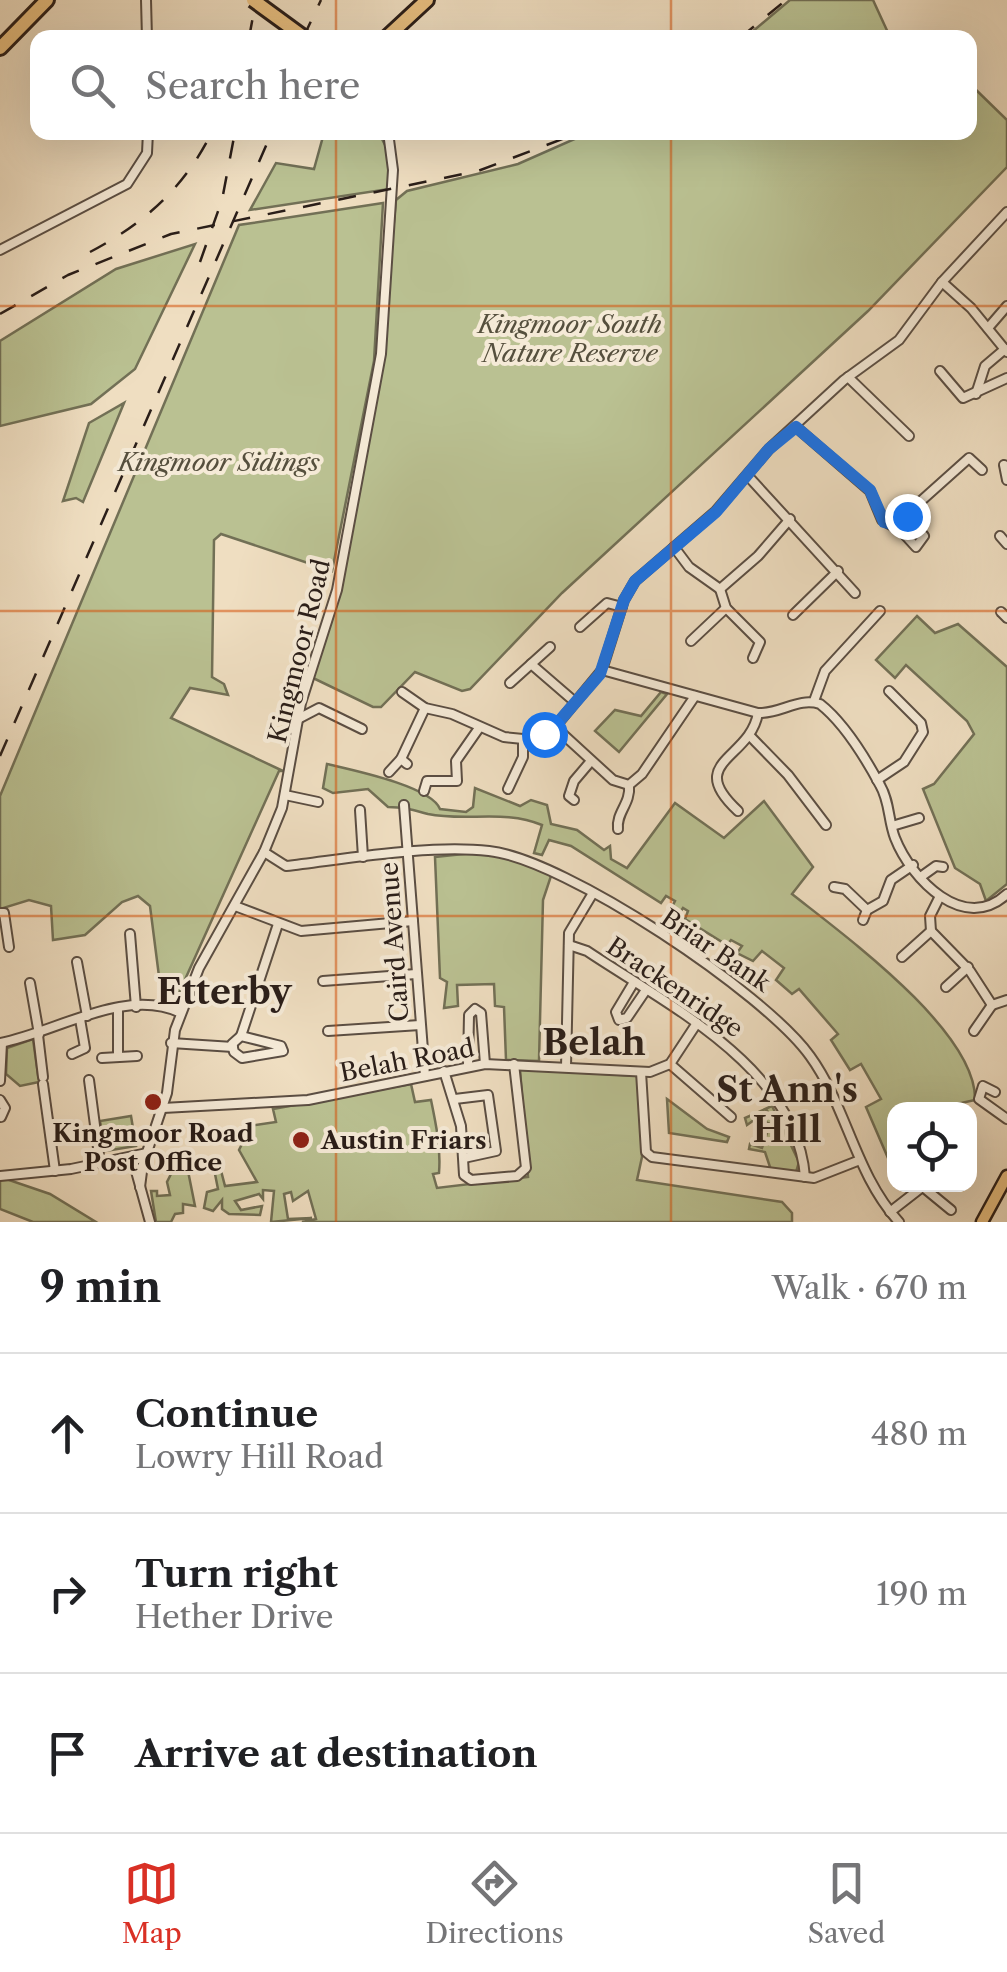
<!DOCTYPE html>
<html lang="en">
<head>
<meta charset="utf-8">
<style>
  :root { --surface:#fff; --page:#f6f6f6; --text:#202124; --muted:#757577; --line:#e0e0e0; --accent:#d93025 }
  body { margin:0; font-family:"Libre Caslon Text",serif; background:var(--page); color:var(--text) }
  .controls { position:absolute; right:30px; bottom:30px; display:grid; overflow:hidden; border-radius:20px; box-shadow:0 10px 40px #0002 }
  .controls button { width:90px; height:90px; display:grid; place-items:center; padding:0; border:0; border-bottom:2px solid var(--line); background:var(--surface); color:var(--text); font:50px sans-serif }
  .stop { position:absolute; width:30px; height:30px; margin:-22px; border:8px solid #1a73e8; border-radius:50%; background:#fff }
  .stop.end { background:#1a73e8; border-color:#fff; box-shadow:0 2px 10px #0008 }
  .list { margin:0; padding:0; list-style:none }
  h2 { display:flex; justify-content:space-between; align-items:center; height:130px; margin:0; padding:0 40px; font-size:42px }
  h2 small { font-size:32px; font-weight:400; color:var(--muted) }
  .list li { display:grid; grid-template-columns:65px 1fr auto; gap:30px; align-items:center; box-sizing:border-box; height:160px; padding:0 40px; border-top:2px solid var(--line) }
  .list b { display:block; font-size:38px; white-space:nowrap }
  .list p { margin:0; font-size:32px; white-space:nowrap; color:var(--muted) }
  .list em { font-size:32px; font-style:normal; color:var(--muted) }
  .icon { flex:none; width:55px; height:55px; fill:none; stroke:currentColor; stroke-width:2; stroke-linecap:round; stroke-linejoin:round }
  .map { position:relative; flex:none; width:1007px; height:1222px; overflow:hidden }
  .search { position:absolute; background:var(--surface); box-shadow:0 10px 40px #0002; left:30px; right:30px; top:30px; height:110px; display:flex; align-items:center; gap:25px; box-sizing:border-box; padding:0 35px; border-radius:20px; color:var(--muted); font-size:38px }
  .sheet { height:610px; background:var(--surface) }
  nav { display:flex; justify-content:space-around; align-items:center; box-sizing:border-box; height:140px; border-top:2px solid var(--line); background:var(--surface); font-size:28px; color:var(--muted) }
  nav a { display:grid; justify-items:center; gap:5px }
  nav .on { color:var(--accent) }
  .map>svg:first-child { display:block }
  .green { fill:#bac192; stroke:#727056; stroke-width:2.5 }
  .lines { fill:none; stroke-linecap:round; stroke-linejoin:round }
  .minor-casing { stroke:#5b4e43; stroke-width:12 }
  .major-casing { stroke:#2a1e19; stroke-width:15 }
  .highway-casing { stroke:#2a1e19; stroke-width:18 }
  .minor { stroke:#f5ead7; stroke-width:8 }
  .major { stroke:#e8bf80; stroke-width:10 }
  .highway { stroke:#e8bf80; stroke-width:12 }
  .rail { stroke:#2a1e19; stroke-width:2.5; stroke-dasharray:18 18; stroke-linecap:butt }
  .highway-bridge-casing { stroke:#2a1e19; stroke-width:18; stroke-linecap:butt }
  .highway-bridge { stroke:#e8bf80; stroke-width:12 }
  .route { stroke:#1a73e8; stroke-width:12 }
  .grid { fill:none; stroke:#d5530d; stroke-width:2.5; stroke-opacity:0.55 }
  .poi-dot { fill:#8f2418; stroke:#f5ead7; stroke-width:4 }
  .labels { text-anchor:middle; stroke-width:8; stroke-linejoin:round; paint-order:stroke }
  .park-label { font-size:25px; font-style:italic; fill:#554f3d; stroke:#f5ead7 }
  .street-label { font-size:25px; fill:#2a1e19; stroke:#f5ead7 }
  .poi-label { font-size:25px; font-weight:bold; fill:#2a1e19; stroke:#f5ead7 }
  .district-label { font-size:35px; font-weight:bold; fill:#2a1e19; stroke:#f5ead7 }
</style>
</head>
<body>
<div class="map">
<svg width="1007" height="1222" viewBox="0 0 1007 1222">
  <rect width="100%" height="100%" fill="#efdec1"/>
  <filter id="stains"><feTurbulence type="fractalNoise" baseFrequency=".002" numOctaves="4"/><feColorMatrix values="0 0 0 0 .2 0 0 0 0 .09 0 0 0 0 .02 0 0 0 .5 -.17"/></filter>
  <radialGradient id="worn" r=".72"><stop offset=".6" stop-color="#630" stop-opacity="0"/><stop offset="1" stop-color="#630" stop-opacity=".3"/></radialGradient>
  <!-- green -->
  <g class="green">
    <path d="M 790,0 L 873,0 L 890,37 L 746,37 Z"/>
    <path d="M 970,84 L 1007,120 L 1007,167 L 868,311 L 562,593 L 470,689 L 462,691 L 415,672 L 381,707 L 373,707 L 313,678 L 336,607 L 378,391 L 396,200 L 407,191 L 518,164 L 588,133 L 970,132 Z"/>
    <path d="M 324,133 L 379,133 L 388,151 L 389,189 L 250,210 L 276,163 L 314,169 Z"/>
    <path d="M 383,203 L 374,361 L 332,571 L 221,534 L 214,540 L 212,677 L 224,684 L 228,695 L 190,688 L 171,718 L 283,771 L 279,771 L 178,995 L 161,992 L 150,906 L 138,896 L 122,902 L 85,935 L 53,940 L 51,906 L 29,900 L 0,909 L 0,796 L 239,225 Z"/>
    <path d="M 195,244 L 135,369 L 91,404 L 0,426 L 0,341 L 116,269 Z"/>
    <path d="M 124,403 L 83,502 L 76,498 L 63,501 L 89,423 Z"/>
    <path d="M 917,616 L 935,633 L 958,624 L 1007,667 L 1007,884 L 986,901 L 980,884 L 955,868 L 923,789 L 934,784 L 974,734 L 967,721 L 906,665 L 895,678 L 876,660 Z"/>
    <path d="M 661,692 L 667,694 L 619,752 L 595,731 L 615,710 L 641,716 Z"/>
    <path d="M 327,764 C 352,770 431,786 440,809 L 466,812 L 473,807 L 475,788 L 520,806 L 531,800 L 547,805 L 551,824 L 577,830 L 604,850 L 610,846 L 611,859 L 627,868 L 675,803 L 724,838 L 764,801 L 813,867 L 792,894 C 841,933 977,1031 975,1100 L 934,1109 L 894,1110 L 894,1172 L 866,1107 L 881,1099 L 861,1064 L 850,1070 L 831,1040 L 838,1034 L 799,989 L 792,994 L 776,980 L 784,968 L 762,951 L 753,961 L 737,953 L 742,946 L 731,940 L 727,945 L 685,919 L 688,911 L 683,908 L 679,914 L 671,909 L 675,901 L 666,896 L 661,903 L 571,846 L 549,840 L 542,855 L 534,853 L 542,825 C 504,809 466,822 428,814 C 413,810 404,807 388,807 L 368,789 L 333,793 L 323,788 Z"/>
    <path d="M 473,853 L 502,856 L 552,873 L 543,900 L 539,1061 L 506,1060 L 504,1007 L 495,1006 L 494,984 L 457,985 L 458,1006 L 444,1008 L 447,982 L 440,978 L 435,857 Z"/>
    <path d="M 33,1039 L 39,1082 L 20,1086 L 6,1074 L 7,1048 Z"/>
    <path d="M 520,1069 L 639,1076 L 642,1157 L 637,1180 L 782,1202 L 792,1213 L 792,1222 L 302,1222 L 316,1219 L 308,1191 L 293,1201 L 291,1192 L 284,1194 L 288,1219 L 312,1218 L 271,1222 L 274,1191 L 263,1190 L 263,1199 L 259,1194 L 235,1201 L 241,1210 L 262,1206 L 260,1215 L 229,1214 L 222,1209 L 222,1200 L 213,1211 L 204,1208 L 207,1192 L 218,1189 L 214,1169 L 197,1171 L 196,1165 L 219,1163 L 225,1186 L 257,1182 L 239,1150 L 246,1136 L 242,1127 L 276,1122 L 273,1109 L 411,1084 L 415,1102 L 431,1100 C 436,1124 441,1148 439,1173 L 433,1174 L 437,1188 L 528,1177 Z"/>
    <path d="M 667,1099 L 707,1129 L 729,1137 L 727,1142 L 669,1133 Z"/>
    <path d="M 772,1106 L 799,1162 L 796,1172 L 771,1170 L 765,1152 L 749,1149 L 750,1144 L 762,1148 L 770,1124 L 759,1119 L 768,1110 L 747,1125 L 745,1118 Z"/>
    <path d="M 131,1116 L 136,1146 L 105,1151 L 100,1121 Z"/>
    <path d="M 187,1166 L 195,1206 L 183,1204 L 183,1213 L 175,1214 L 171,1222 L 156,1222 L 151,1191 L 157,1191 L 157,1196 L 170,1195 L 167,1182 L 173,1170 Z"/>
    <path d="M 0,1177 L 50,1194 L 96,1222 L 33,1222 L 0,1209 Z"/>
  </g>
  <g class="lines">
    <!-- minor casing -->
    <g class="minor-casing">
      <g id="minor">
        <path d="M 146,0 L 147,38"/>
        <path d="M 0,250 L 127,184 L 147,153 L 148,132"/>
        <path d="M 942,282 L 971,308 L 1007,352"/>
        <path d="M 988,328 L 1007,306"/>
        <path d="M 940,371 L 963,398 L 1007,378"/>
        <path d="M 848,377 L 909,436"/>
        <path d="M 976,394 L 985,366 L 1005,349"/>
        <path d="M 796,427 L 870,491 L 882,520 L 893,526 L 969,458 L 982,470"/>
        <path d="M 1004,465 L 1007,480"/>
        <path d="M 748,476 L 855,593"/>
        <path d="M 896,525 L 916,547 L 924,536 L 907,516"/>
        <path d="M 1000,536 L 1007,544"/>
        <path d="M 674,547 L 689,567 L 720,589 L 758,556 L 790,519"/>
        <path d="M 720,589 L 726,608 L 760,642 L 753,658"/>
        <path d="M 1001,612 L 1007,618"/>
        <path d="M 793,615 L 838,571"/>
        <path d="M 580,627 L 607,603 L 622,607"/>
        <path d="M 691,641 L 726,608"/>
        <path d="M 531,664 L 575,702"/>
        <path d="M 602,670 L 758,713 C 781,714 798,697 820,704 C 843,722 866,759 880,785 C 890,802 888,820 895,838 C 911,879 964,934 1007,894"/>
        <path d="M 510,683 L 550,647"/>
        <path d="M 402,692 L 425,708 L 452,714 L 504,737 L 523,739 L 555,727 L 602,670 L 624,600 L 635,581 L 716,511 L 769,449 L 844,380 L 899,340 L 942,282 L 1007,212"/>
        <path d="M 814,701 L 825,671 L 880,611"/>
        <path d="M 298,719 L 319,708 L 362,729"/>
        <path d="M 555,727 L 613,780 L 629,785 L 642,774 L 695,696"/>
        <path d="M 750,736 L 788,775 L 826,825"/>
        <path d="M 407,764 L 401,759 L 425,708"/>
        <path d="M 389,772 L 401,759"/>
        <path d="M 877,780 L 904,762 L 923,732 L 921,723 L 889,691"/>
        <path d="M 508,789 L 523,757 L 523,739"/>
        <path d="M 424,791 L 427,781 L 457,781 L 456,761 L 479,728"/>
        <path d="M 285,795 L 318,802"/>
        <path d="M 574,800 L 569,796 L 574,781 L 591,761"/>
        <path d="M 404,805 L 425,1076"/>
        <path d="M 360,810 L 363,857"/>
        <path d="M 738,811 C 684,761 750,760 758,713"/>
        <path d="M 892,826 L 919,818"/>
        <path d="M 618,829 C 616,812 631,804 629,785"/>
        <path d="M 264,852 L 286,866 C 346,859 430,844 489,851 C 565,859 765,993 810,1056 C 847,1107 855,1174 899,1222"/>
        <path d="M 922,876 L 936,866 L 943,867"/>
        <path d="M 834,887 L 845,889 L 867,910"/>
        <path d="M 939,898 L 930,916 L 931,931 L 970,971 L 992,1005 L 974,1031"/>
        <path d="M 235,906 L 301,931 L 413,921"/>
        <path d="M 0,913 L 4,913 L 9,947"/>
        <path d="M 863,920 L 867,910 L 883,901 L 891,880 L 913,865"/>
        <path d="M 130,934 L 136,1007"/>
        <path d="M 569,945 L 587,951 C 666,1004 797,1068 805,1177"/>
        <path d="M 902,957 L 931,931"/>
        <path d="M 77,962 L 87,1016"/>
        <path d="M 323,981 L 416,974"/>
        <path d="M 634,982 L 616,1012 L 619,1020 L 627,1018 L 646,990"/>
        <path d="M 30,983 L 39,1034"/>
        <path d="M 258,986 L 281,994"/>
        <path d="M 946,987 L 968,967"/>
        <path d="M 992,1005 L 1007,1000"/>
        <path d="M 118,1008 L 118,1055"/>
        <path d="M 328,1031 L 420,1025"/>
        <path d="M 38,1035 L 43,1077"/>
        <path d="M 241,1036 L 281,1046 L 283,1051 L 242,1058 L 234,1052 L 232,1044 Z"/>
        <path d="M 241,1036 L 278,924"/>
        <path d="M 0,1043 C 55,1033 125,986 181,1013"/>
        <path d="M 171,1043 L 233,1047"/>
        <path d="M 72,1054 L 85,1048 L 80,1019"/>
        <path d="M 102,1058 L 137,1056"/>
        <path d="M 670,1064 L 731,1117"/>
        <path d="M 468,1065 L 469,1015 L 475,1009 L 481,1013 L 485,1064"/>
        <path d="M 566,1067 L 569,933 L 593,893"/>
        <path d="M 444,1071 L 461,1126 L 464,1175 L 471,1180 L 517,1176 L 526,1168 L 514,1064"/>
        <path d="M 641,1072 L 646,1152 L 652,1157 L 814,1178 L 860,1160"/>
        <path d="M 89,1080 L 100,1163"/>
        <path d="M 0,1081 L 2,1043"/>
        <path d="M 43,1084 L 55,1171"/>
        <path d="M 995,1092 L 983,1086 L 979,1099 L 1007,1119"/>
        <path d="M 455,1099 L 488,1095 L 496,1151 L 464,1158"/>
        <path d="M 0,1100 L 5,1108 L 1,1117"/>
        <path d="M 163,1108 L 308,1100 L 485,1064 L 650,1072 L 670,1064 L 697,1023"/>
        <path d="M 132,1157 L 150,1222"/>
        <path d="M 0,1176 L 71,1169 L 147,1153"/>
        <path d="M 140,1187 L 143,1164 L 167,1093 L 175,1030 L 199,968 L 264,852 L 282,808 L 301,703 L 337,590 L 381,354 L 393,170 L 388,132"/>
        <path d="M 923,1187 L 951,1210"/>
        <path d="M 890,1212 L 926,1184"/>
      </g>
    </g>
    <!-- major casing -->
    <g class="major-casing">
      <path id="major" d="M 982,1222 L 1007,1176"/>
    </g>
    <!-- highway casing -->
    <g class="highway-casing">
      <g id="highway">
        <path d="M 386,38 L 427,0"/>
        <path d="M 0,48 L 47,0"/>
      </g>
    </g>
    <!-- minor -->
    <use href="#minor" class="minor"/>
    <!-- major -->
    <use href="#major" class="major"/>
    <!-- highway -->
    <use href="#highway" class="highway"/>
    <!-- rail -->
    <g class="rail">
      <path d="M 249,38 L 256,0"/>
      <path d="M 303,38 L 321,0"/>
      <path d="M 740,38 L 786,0"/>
      <path d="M 90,252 C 145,223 184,188 212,132"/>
      <path d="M 200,262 L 222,200 L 235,132"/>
      <path d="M 0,314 L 68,275 L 171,234 L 478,171 L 581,132"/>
      <path d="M 0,756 L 272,132"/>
    </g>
    <!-- highway-bridge casing -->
    <g class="highway-bridge-casing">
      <path id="highway-bridge" d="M 253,0 L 305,38"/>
    </g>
    <!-- highway-bridge -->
    <use href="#highway-bridge" class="highway-bridge"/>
  </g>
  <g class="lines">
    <!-- route -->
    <path class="route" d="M 544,734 L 555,726 L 600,674 L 624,600 L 635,581 L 716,512 L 769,449 L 796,427 L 870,490 L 884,522 L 896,525 L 907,516"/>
  </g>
  <!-- grid -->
  <path class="grid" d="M 336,0 L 336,38M 671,0 L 671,38M 336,132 L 336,1222M 671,132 L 671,1222M 0,306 L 1007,306M 0,611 L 1007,611M 0,916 L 1007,916"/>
  <!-- markers -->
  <g class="poi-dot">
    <circle cx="153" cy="1102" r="10"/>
    <circle cx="301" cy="1140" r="10"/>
  </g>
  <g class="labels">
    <!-- park labels -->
    <g class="park-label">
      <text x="570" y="333">Kingmoor South<tspan x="570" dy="29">Nature Reserve</tspan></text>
      <text x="219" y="471">Kingmoor Sidings</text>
    </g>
    <!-- street labels -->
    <g class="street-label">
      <text transform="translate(299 651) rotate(-76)" y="9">Kingmoor Road</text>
      <text transform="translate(394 942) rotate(-94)" y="9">Caird Avenue</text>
      <text transform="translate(716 950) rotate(34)" y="9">Briar Bank</text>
      <text transform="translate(675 987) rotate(34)" y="9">Brackenridge</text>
      <text transform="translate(407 1060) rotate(-11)" y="9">Belah Road</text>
    </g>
    <!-- poi labels -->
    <g class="poi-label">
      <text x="153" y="1142">Kingmoor Road<tspan x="153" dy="29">Post Office</tspan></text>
      <text x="321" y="1149" text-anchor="start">Austin Friars</text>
    </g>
    <!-- district labels -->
    <g class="district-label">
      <text x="224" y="1004">Etterby</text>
      <text x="594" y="1055">Belah</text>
      <text x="787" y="1102">St Ann's<tspan x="787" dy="40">Hill</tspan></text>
    </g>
  </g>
  <rect width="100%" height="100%" filter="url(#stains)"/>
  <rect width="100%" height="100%" fill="url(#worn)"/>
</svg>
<div class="controls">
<button><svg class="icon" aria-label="locate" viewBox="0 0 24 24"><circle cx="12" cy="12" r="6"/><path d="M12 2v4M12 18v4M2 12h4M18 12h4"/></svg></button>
</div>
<div class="stop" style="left:544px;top:734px"></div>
<div class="stop end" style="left:907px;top:516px"></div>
<div class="search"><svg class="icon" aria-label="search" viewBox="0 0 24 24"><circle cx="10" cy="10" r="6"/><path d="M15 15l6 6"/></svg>Search here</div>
</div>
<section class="sheet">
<h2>9 min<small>Walk · 670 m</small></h2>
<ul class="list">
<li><svg class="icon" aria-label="ahead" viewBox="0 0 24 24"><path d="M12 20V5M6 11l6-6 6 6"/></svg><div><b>Continue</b><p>Lowry Hill Road</p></div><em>480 m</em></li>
<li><svg class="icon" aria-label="right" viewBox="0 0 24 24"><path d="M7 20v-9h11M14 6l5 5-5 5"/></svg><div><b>Turn right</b><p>Hether Drive</p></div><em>190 m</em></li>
<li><svg class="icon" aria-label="arrive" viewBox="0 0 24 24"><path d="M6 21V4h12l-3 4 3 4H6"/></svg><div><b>Arrive at destination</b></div></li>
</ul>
</section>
<nav>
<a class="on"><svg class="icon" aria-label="map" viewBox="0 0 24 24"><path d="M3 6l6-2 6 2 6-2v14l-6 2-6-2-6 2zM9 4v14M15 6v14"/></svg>Map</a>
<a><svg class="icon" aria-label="directions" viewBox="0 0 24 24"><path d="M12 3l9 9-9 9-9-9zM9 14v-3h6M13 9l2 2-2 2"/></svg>Directions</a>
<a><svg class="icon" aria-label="saved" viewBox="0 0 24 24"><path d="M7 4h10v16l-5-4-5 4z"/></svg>Saved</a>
</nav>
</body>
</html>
